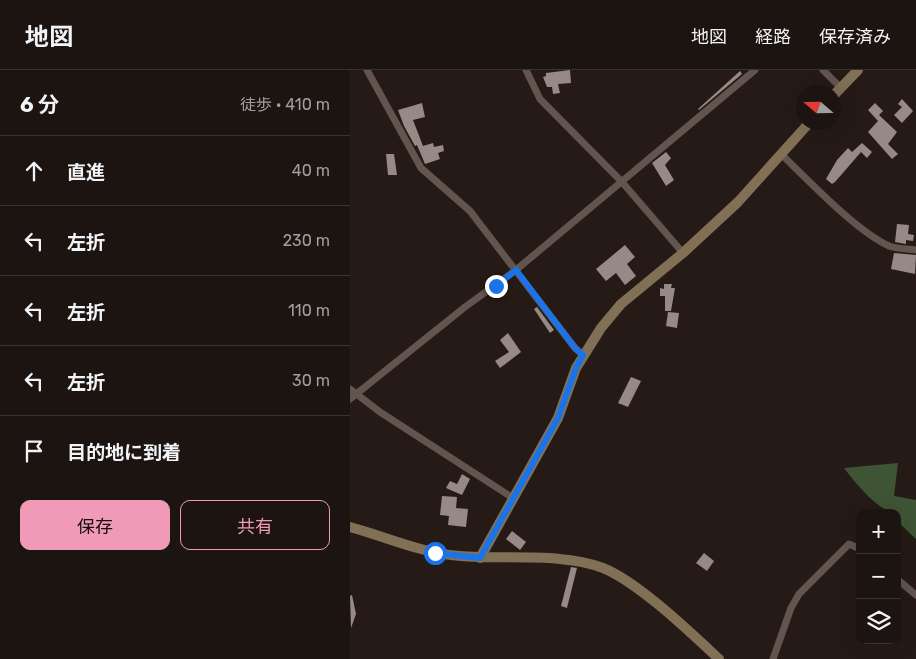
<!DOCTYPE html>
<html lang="ja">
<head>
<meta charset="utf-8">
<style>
  :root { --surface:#1c1410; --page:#29211e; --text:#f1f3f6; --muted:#a09e9f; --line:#3a3330; --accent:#f09ab7 }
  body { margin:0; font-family:Rubik,"Noto Sans JP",sans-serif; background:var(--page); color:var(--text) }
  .controls { position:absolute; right:15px; bottom:15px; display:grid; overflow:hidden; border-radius:10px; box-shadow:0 5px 20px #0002 }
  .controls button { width:45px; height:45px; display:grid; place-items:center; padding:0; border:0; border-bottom:1px solid var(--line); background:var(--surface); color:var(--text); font:25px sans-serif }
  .compass { position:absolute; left:446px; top:15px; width:45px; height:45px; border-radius:50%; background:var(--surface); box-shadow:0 5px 20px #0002; rotate:290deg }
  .stop { position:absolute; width:15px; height:15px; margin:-11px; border:4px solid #1a73e8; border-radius:50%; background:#fff }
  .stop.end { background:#1a73e8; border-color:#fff; box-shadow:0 1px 5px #0008 }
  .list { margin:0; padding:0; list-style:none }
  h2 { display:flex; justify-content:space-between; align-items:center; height:65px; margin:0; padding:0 20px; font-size:21px }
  h2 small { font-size:16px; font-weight:400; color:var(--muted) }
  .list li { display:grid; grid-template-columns:32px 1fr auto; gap:15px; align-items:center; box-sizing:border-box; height:70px; padding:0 20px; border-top:1px solid var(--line) }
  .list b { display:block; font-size:19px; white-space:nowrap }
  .list em { font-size:16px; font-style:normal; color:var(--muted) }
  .actions { display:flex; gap:10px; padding:15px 20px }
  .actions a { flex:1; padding:11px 0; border:1px solid var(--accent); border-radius:10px; text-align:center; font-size:18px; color:var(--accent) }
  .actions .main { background:var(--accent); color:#111 }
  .icon { flex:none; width:28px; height:28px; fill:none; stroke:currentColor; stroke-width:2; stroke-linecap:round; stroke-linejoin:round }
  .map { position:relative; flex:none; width:566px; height:589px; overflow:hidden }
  header { display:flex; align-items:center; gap:30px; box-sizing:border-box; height:70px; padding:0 25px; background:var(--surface); border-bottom:1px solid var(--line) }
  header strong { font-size:24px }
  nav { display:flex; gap:28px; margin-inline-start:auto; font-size:18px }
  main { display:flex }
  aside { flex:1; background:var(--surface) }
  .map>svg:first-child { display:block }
  .forest { fill:#3e5435 }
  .building { fill:#978985 }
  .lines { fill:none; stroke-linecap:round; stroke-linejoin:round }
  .street { stroke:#625550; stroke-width:7 }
  .secondary { stroke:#817056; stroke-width:10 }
  .route { stroke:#1a73e8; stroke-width:6 }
</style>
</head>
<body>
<header>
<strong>地図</strong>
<nav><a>地図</a><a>経路</a><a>保存済み</a></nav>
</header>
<main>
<aside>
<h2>6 分<small>徒歩 · 410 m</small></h2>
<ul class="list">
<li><svg class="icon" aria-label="ahead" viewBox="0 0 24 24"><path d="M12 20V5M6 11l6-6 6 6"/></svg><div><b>直進</b></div><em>40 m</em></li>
<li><svg class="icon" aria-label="left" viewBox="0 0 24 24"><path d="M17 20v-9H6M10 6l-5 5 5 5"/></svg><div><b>左折</b></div><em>230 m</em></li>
<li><svg class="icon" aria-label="left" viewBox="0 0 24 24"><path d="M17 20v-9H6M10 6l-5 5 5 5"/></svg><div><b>左折</b></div><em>110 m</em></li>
<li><svg class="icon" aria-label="left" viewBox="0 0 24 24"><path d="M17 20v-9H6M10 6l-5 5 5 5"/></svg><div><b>左折</b></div><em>30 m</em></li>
<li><svg class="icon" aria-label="arrive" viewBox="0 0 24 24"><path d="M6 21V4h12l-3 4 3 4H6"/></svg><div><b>目的地に到着</b></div></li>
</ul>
<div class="actions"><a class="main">保存</a><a>共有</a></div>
</aside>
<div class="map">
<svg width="566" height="589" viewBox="0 0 566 589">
  <rect width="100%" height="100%" fill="#251a16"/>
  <!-- forest -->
  <path class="forest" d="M 548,393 L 544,426 L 566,430 L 566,469 L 547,451 L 547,443 C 529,443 505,412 494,398 Z"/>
  <!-- building -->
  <g class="building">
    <path d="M 220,0 L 221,13 L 208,14 L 210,23 L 203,24 L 202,17 L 197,17 L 193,7 L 196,6 L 196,3 Z"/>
    <path d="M 390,1 L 392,4 L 349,40 L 348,39 Z"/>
    <path d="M 552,29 L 563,41 L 552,53 L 544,45 L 552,37 L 548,34 Z"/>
    <path d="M 72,33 L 75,47 L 63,50 L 73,76 L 83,73 L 84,77 L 93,75 L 94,81 L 88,83 L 90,89 L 75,94 L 67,75 L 65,76 L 54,56 L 48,40 Z"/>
    <path d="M 525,33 L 533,41 L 529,45 L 547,62 L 538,74 L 548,84 L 542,89 L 518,62 L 528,51 L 518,40 Z"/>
    <path d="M 512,73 L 522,82 L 517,88 L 511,82 L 485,112 L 482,114 L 476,109 L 487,90 L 498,78 L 502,82 Z"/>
    <path d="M 316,82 L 321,88 L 315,95 L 324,110 L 316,116 L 302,93 Z"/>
    <path d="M 36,84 L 44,84 L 47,105 L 38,105 Z"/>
    <path d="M 547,154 L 559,155 L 558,164 L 564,165 L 563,171 L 556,170 L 556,174 L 545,172 Z"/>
    <path d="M 275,175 L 285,187 L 277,194 L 286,206 L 275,215 L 266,203 L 256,211 L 246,199 Z"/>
    <path d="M 544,183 L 566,185 L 565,204 L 541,199 Z"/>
    <path d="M 314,214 L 322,214 L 321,218 L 325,218 L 321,241 L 315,241 L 315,226 L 310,226 L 310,218 L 314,219 Z"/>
    <path d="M 187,237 L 204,260 L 200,263 L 184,239 Z"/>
    <path d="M 318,242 L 329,243 L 327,258 L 316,256 Z"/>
    <path d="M 158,263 L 171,282 L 150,298 L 145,291 L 159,282 L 150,270 Z"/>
    <path d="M 281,307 L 291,311 L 278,337 L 268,333 Z"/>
    <path d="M 112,404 L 120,409 L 112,425 L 96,418 L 100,411 L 107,414 Z"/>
    <path d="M 92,426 L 107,427 L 106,438 L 118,439 L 116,457 L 98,455 L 99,446 L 90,445 Z"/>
    <path d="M 162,461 L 176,472 L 170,480 L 156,469 Z"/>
    <path d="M 354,483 L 364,491 L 357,501 L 346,493 Z"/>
    <path d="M 221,497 L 227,498 L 217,538 L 211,536 Z"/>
    <path d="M 2,525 L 6,544 L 1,558 L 0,526 Z"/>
  </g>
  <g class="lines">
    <!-- street -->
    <g class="street">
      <path d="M 17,0 L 71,98 L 120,141 L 225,278 L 233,285"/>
      <path d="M 176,0 L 190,29 L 272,112 L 333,183"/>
      <path d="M 473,0 L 491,18"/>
      <path d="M 431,84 C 458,110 506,161 539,176 C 547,179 558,179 566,180"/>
      <path d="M 0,319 L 30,342 L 163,428"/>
      <path d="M 0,329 L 115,237 L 166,200 L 405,0"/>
      <path d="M 547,509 L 566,525"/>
      <path d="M 423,589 L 441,538 L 449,524 L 499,474 L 510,479"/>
    </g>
    <!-- secondary -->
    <g class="secondary">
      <path d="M 483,26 L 508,0"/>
      <path d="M 0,457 C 37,467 71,483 110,486 C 154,490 212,482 253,498 C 288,512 341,563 369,589"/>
      <path d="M 130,488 L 208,348 L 226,298 L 251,258 L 271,234 L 333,183 L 388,132 L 460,52"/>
    </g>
  </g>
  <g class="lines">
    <!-- route -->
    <path class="route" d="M 85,483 L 130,488 L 208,348 L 226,298 L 233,285 L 225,278 L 166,200 L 146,216"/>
  </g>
</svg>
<div class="controls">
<button>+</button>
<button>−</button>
<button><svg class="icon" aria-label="layers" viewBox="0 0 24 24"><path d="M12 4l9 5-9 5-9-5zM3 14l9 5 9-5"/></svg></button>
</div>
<svg class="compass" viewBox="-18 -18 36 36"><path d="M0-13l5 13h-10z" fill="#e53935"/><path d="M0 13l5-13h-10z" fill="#a09e9f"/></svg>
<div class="stop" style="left:85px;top:483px"></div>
<div class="stop end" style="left:146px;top:216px"></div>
</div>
</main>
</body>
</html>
